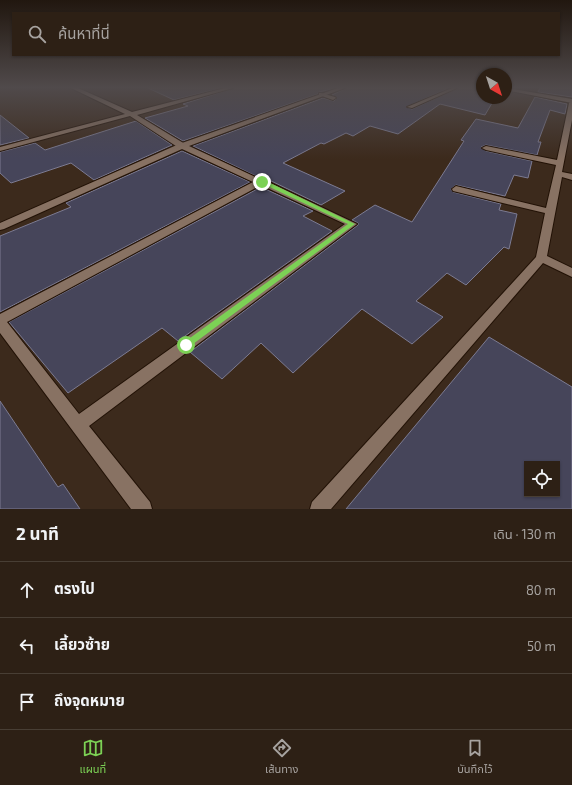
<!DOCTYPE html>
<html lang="th">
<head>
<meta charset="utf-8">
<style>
  :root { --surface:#2d2015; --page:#35281e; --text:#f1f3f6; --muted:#a7a3a0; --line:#483e34; --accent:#7cd155 }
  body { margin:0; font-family:"Exo 2","Noto Sans Thai",sans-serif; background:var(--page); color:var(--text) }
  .controls { position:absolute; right:12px; bottom:12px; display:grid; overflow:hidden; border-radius:0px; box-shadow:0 1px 3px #0004 }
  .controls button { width:36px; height:36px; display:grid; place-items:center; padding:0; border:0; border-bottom:1px solid var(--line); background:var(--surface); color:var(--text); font:20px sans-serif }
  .compass { position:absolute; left:476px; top:68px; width:36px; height:36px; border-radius:50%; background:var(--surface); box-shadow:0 1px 3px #0004; rotate:141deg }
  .stop { position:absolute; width:12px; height:12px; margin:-9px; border:3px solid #7cd155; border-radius:50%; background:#fff }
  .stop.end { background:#7cd155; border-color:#fff; box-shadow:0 1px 4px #0008 }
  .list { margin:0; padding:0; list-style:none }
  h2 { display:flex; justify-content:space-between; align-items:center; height:52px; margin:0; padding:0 16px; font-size:17px }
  h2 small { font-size:13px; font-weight:400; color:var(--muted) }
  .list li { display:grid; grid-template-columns:26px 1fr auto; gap:12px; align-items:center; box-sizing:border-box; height:56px; padding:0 16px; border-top:1px solid var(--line) }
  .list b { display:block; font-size:15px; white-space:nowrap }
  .list em { font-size:13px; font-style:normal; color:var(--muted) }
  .icon { flex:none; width:22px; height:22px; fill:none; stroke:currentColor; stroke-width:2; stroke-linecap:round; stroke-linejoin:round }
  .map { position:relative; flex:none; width:572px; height:509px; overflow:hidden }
  .search { position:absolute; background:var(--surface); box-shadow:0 1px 3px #0004; left:12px; right:12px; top:12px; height:44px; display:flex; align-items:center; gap:10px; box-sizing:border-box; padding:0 14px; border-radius:0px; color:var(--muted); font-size:15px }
  .sheet { height:220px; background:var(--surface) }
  nav { display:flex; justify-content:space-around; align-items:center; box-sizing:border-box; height:56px; border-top:1px solid var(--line); background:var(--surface); font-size:11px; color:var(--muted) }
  nav a { display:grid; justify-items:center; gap:2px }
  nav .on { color:var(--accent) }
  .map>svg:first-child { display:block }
  .building { fill:#46455a; stroke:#7c7b92; fill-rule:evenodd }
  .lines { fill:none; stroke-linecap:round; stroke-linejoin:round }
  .service-casing { stroke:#221206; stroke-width:2 }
  .minor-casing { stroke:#221206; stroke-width:2 }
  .tertiary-casing { stroke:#221206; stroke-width:2 }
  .service { fill:#887263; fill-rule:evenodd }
  .minor { fill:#887263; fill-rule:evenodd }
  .tertiary { fill:#887263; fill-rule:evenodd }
  .route { fill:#7cd155 }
</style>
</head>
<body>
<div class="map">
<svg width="572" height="509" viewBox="0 0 572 509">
  <rect width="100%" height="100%" fill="#3c2a1c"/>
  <!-- building -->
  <g class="building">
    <path d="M 148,88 L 221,88 L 174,100 Z"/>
    <path d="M 234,88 L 335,88 L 319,92 L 318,94 L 183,141 L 145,118 L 188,106 L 183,104 Z"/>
    <path d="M 346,88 L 449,88 L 406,107 L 412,109 L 458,88 L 482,88 L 482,98 L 495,98 L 485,115 L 440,104 L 398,134 L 370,126 L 353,136 L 346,133 L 324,144 L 321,143 L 283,163 L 345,191 L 321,205 L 265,178 L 260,178 L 193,146 L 323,98 L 334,101 L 337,98 L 332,95 Z"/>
    <path d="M 540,88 L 572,88 L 572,97 L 538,92 Z"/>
    <path d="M 535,97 L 567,104 L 565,114 L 550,110 L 538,142 L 541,142 L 537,155 L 486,145 L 481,147 L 486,151 L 532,161 L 528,178 L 514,175 L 505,196 L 456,185 L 451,189 L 453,192 L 501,204 L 499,210 L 517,214 L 509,249 L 504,247 L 466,285 L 447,273 L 416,301 L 443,317 L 412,344 L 362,309 L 293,373 L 261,343 L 222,379 L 190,352 L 358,225 L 358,223 L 352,220 L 375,205 L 412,222 L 464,141 L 461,140 L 476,119 L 518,128 Z"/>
    <path d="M 0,115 L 29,138 L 0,145 Z"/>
    <path d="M 136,121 L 172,145 L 94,180 L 71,163 L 11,183 L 0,173 L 0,152 L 35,143 L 45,150 Z"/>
    <path d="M 182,151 L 250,182 L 0,312 L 0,236 L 71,207 L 66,203 Z"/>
    <path d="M 261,187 L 313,211 L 303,216 L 332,231 L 178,341 L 162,328 L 68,393 L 9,322 Z"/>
    <path d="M 489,337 L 572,387 L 572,509 L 346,509 ZM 527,464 L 557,464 L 557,494 L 527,494 Z"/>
    <path d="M 0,401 L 58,487 L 63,484 L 80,509 L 0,509 Z"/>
  </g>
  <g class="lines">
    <!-- service casing -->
    <g class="service-casing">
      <g id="service">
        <path d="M 452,88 L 457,88 L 412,108 L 407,107 Z"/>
        <path d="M 321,93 L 335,97 L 336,98 L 333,100 L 319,95 L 319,93 Z"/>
      </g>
    </g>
    <!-- minor casing -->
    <g class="minor-casing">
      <g id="minor">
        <path d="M 338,88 L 345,88 L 189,146 L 260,179 L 265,179 L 266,181 L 357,224 L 89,426 L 150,502 L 152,509 L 131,509 L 0,333 L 0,314 L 253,182 L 182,149 L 4,229 L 0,230 L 0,223 L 179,144 ZM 261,185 L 345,224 L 79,414 L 7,322 Z"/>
        <path d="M 572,101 L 572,120 L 562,172 L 572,174 L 572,180 L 562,177 L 547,256 L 572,268 L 572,277 L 543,263 L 331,509 L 310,509 L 312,502 L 536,257 L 545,213 L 453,191 L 452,189 L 456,186 L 546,208 L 556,165 L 486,150 L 482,148 L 486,146 L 557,160 L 569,103 Z"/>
      </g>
    </g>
    <!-- tertiary casing -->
    <g class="tertiary-casing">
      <g id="tertiary">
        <path d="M 71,88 L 78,88 L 132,112 L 225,88 L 233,88 L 137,115 L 185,144 L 185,148 L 179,148 L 130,116 L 0,151 L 0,147 L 125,114 Z"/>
        <path d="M 506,88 L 572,99 L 572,103 L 506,90 Z"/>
      </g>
    </g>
    <!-- service -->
    <use href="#service" class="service"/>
    <!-- minor -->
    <use href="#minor" class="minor"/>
    <!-- tertiary -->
    <use href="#tertiary" class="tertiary"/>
  </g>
  <!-- sky -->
  <linearGradient id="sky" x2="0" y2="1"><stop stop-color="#21170f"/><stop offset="0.55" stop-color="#504a4b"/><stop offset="1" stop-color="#504a4b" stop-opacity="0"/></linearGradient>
  <rect width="572" height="159" fill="url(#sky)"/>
  <!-- route -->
  <path class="route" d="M 261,180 L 264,180 L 355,224 L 189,347 L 183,347 L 183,343 L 348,224 L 261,183 Z"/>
</svg>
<div class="controls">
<button><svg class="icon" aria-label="locate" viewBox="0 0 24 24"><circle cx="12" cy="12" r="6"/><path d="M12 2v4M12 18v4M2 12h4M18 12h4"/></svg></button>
</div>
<svg class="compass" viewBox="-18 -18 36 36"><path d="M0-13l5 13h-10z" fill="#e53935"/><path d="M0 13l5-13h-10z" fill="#a7a3a0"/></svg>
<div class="stop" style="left:186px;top:345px"></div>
<div class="stop end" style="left:262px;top:182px"></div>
<div class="search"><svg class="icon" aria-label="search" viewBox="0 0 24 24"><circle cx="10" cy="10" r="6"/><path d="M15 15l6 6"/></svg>ค้นหาที่นี่</div>
</div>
<section class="sheet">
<h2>2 นาที<small>เดิน · 130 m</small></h2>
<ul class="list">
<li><svg class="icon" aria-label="ahead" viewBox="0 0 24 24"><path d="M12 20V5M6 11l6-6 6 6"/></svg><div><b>ตรงไป</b></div><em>80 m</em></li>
<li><svg class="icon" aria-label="left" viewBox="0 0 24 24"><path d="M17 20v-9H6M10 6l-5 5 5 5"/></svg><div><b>เลี้ยวซ้าย</b></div><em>50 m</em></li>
<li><svg class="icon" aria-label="arrive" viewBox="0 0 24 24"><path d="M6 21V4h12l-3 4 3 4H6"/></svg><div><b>ถึงจุดหมาย</b></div></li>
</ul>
</section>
<nav>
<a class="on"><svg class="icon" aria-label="map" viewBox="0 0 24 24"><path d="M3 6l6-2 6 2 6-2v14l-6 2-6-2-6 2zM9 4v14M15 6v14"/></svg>แผนที่</a>
<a><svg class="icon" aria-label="directions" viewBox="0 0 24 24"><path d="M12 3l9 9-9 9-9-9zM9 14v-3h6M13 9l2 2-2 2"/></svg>เส้นทาง</a>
<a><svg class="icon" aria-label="saved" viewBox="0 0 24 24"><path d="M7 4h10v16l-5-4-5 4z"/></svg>บันทึกไว้</a>
</nav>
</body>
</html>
